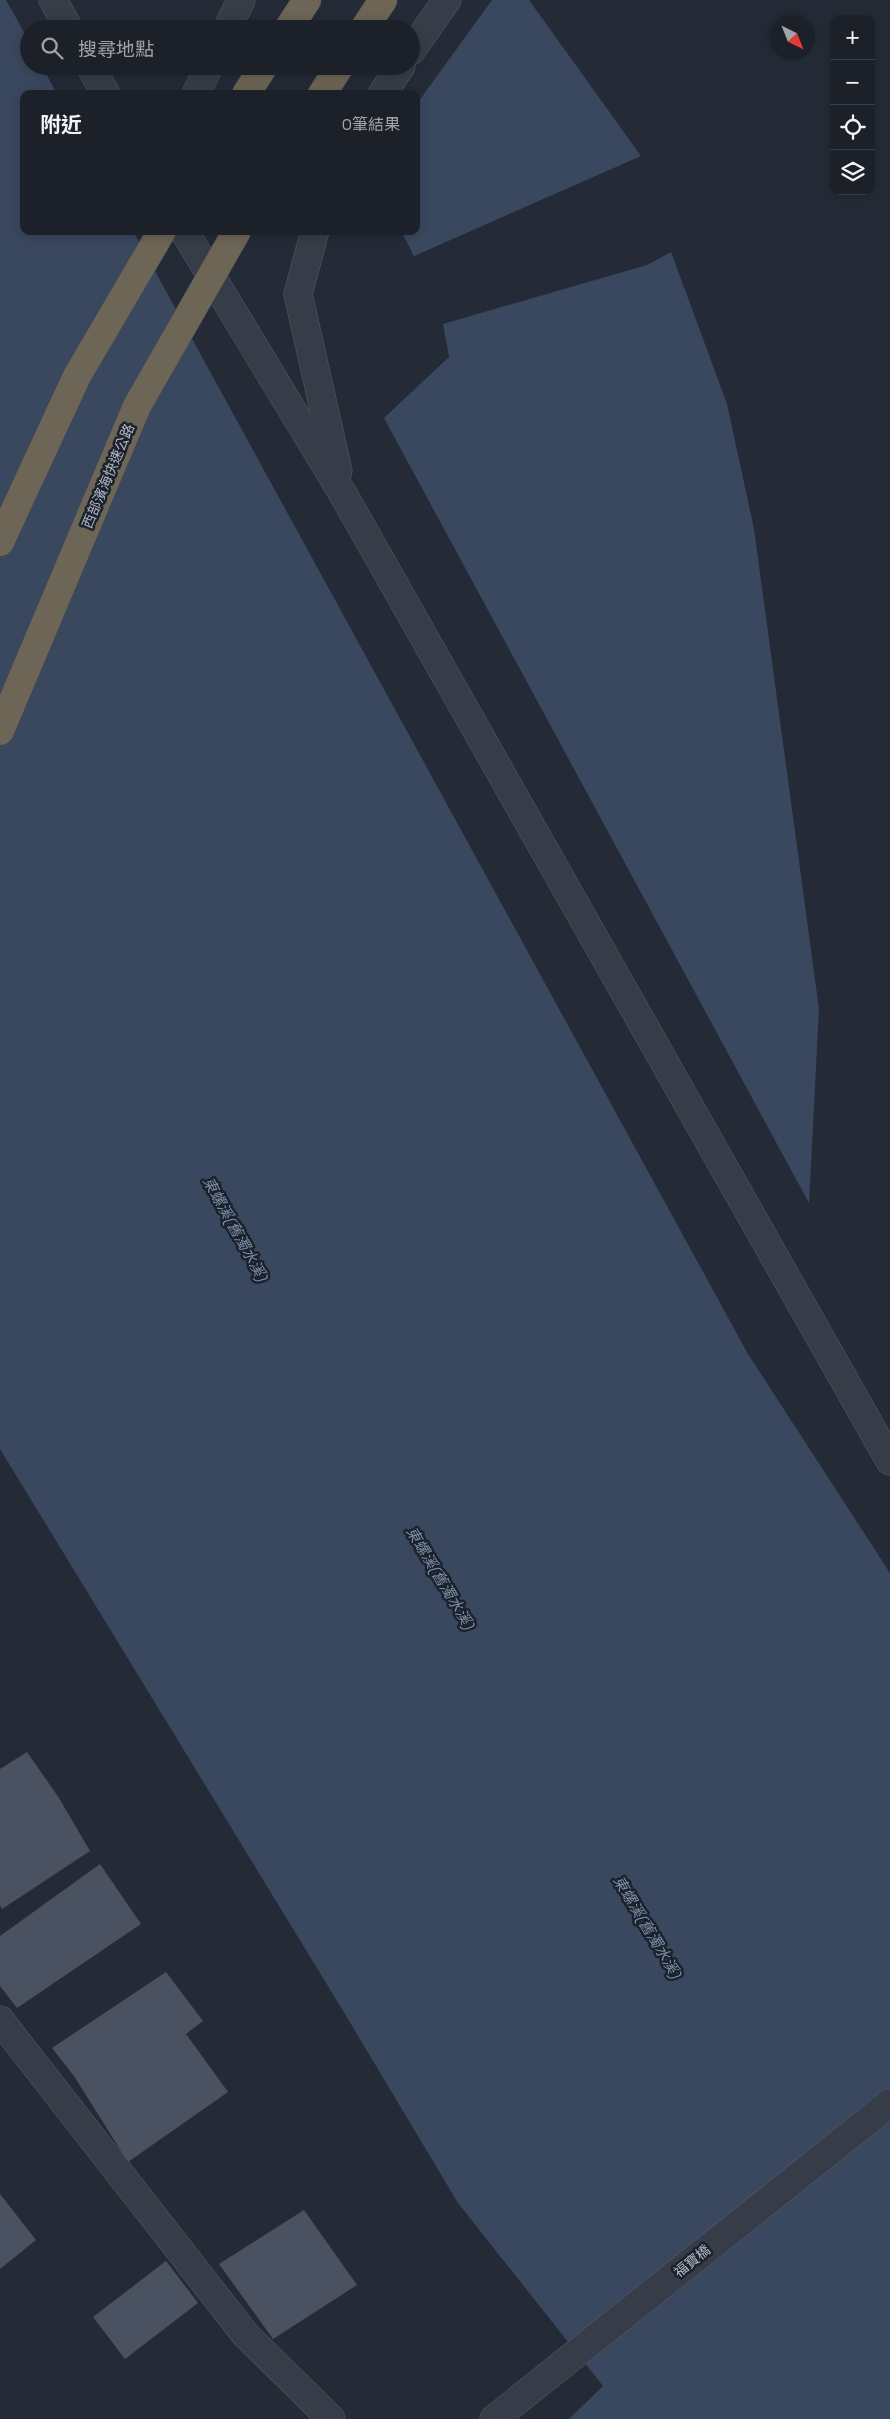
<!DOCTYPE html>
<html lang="zh-TW">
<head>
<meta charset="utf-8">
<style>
  :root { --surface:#1b2029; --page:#282d35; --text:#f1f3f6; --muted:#a0a3a8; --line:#393e46 }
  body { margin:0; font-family:"Space Grotesk","Noto Sans TC",sans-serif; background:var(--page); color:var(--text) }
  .controls { position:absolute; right:15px; top:15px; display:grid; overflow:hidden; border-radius:10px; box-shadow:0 2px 12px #0003 }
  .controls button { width:45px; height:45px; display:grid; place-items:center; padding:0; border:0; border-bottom:1px solid var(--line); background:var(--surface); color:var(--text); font:25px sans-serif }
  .compass { position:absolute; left:770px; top:15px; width:45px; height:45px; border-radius:50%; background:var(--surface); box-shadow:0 2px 12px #0003; rotate:137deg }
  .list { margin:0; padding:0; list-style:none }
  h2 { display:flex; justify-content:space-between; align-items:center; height:65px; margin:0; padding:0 20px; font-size:21px }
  h2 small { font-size:16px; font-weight:400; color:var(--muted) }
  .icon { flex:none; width:28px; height:28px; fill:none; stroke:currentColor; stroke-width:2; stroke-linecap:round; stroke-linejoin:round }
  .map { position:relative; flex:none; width:890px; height:2419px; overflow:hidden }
  .search { position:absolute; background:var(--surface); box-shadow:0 2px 12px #0003; left:20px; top:20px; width:400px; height:55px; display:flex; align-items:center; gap:12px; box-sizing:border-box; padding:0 18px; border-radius:28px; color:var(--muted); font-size:19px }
  .panel { position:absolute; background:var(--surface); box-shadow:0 2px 12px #0003; left:20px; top:90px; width:400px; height:145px; border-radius:10px }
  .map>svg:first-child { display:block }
  .water { fill:#3a485f }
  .building { fill:#4a5261 }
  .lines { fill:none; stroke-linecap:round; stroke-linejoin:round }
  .minor-casing { stroke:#555b66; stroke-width:29 }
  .highway-casing { stroke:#424853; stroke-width:29 }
  .minor { stroke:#373d48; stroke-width:28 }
  .highway { stroke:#6d6555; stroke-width:28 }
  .highway-bridge-casing { stroke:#424853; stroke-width:29; stroke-linecap:butt }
  .highway-bridge { stroke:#6d6555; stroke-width:28 }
  .labels { text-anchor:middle; stroke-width:5; stroke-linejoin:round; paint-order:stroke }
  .street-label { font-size:14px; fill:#b2b8c4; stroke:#1c222c }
  .water-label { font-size:15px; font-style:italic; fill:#7c8eaa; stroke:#1c222c }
</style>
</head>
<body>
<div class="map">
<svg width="890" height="2419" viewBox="0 0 890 2419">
  <rect width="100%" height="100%" fill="#242b37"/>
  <!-- water -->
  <g class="water">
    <path d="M 0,0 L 6,0 L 29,41 L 29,66 L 42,66 L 57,94 L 24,94 L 24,231 L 133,231 L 748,1354 L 890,1573 L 890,2419 L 569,2419 L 603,2386 L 458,2203 L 342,2009 L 0,1449 Z"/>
    <path d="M 492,0 L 529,0 L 641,156 L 414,256 L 401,231 L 416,231 L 416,105 Z"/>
    <path d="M 671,252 L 727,404 L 754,529 L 819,1009 L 809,1203 L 384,418 L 449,357 L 443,324 L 647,265 Z"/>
  </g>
  <!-- building -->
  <g class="building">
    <path d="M 27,1752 L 59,1798 L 90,1851 L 2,1909 L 0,1905 L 0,1769 Z"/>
    <path d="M 100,1864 L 141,1924 L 17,2008 L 0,1986 L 0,1936 Z"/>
    <path d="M 166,1972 L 203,2021 L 186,2034 L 228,2092 L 128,2162 L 74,2076 L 52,2048 Z"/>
    <path d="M 0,2194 L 36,2240 L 0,2269 Z"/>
    <path d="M 304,2210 L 357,2285 L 273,2339 L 219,2264 Z"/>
    <path d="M 166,2261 L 198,2303 L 125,2359 L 93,2317 Z"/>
  </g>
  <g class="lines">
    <!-- minor casing -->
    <g class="minor-casing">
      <g id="minor">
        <path d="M 53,0 L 69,29"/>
        <path d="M 227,29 L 241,0"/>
        <path d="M 411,51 L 447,0"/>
        <path d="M 90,66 L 106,94"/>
        <path d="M 196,94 L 209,66"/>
        <path d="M 382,94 L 401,66"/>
        <path d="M 184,231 L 343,494 L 890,1461"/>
        <path d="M 315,231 L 298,294 L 338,471"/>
        <path d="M 0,2020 L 245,2334 L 331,2419"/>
        <path d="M 494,2419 L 890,2103"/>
      </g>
    </g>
    <!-- highway casing -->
    <g class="highway-casing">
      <g id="highway">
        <path d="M 288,29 L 307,0"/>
        <path d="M 364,29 L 383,0"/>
        <path d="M 246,94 L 264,66"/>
        <path d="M 322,94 L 340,66"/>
        <path d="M 0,542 L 77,376 L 162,231"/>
      </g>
    </g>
    <!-- minor -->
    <use href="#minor" class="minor"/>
    <!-- highway -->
    <use href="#highway" class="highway"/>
    <!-- highway-bridge casing -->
    <g class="highway-bridge-casing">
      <path id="highway-bridge" d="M 0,731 L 137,406 L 237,231"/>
    </g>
    <!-- highway-bridge -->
    <use href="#highway-bridge" class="highway-bridge"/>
  </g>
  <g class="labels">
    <!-- street labels -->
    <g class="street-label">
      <text transform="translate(108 476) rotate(-67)" y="5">西部濱海快速公路</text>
      <text transform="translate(692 2261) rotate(-39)" y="5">福寶橋</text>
    </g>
    <!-- water labels -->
    <g class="water-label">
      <text transform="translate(235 1229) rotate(61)" y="5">東螺溪(舊濁水溪)</text>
      <text transform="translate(440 1578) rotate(59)" y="5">東螺溪(舊濁水溪)</text>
      <text transform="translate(647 1927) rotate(59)" y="5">東螺溪(舊濁水溪)</text>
    </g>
  </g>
</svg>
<div class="controls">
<button>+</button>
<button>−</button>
<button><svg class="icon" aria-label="locate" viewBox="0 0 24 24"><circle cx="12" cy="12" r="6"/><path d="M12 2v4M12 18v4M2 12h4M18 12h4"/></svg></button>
<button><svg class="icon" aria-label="layers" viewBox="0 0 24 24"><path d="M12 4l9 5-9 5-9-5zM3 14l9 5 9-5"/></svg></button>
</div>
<svg class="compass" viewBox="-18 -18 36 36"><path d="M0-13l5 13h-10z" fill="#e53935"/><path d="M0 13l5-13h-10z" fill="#a0a3a8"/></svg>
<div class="search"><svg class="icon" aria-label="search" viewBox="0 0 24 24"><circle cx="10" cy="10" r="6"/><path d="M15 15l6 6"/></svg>搜尋地點</div>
<section class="panel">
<h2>附近<small>0筆結果</small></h2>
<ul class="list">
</ul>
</section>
</div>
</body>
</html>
